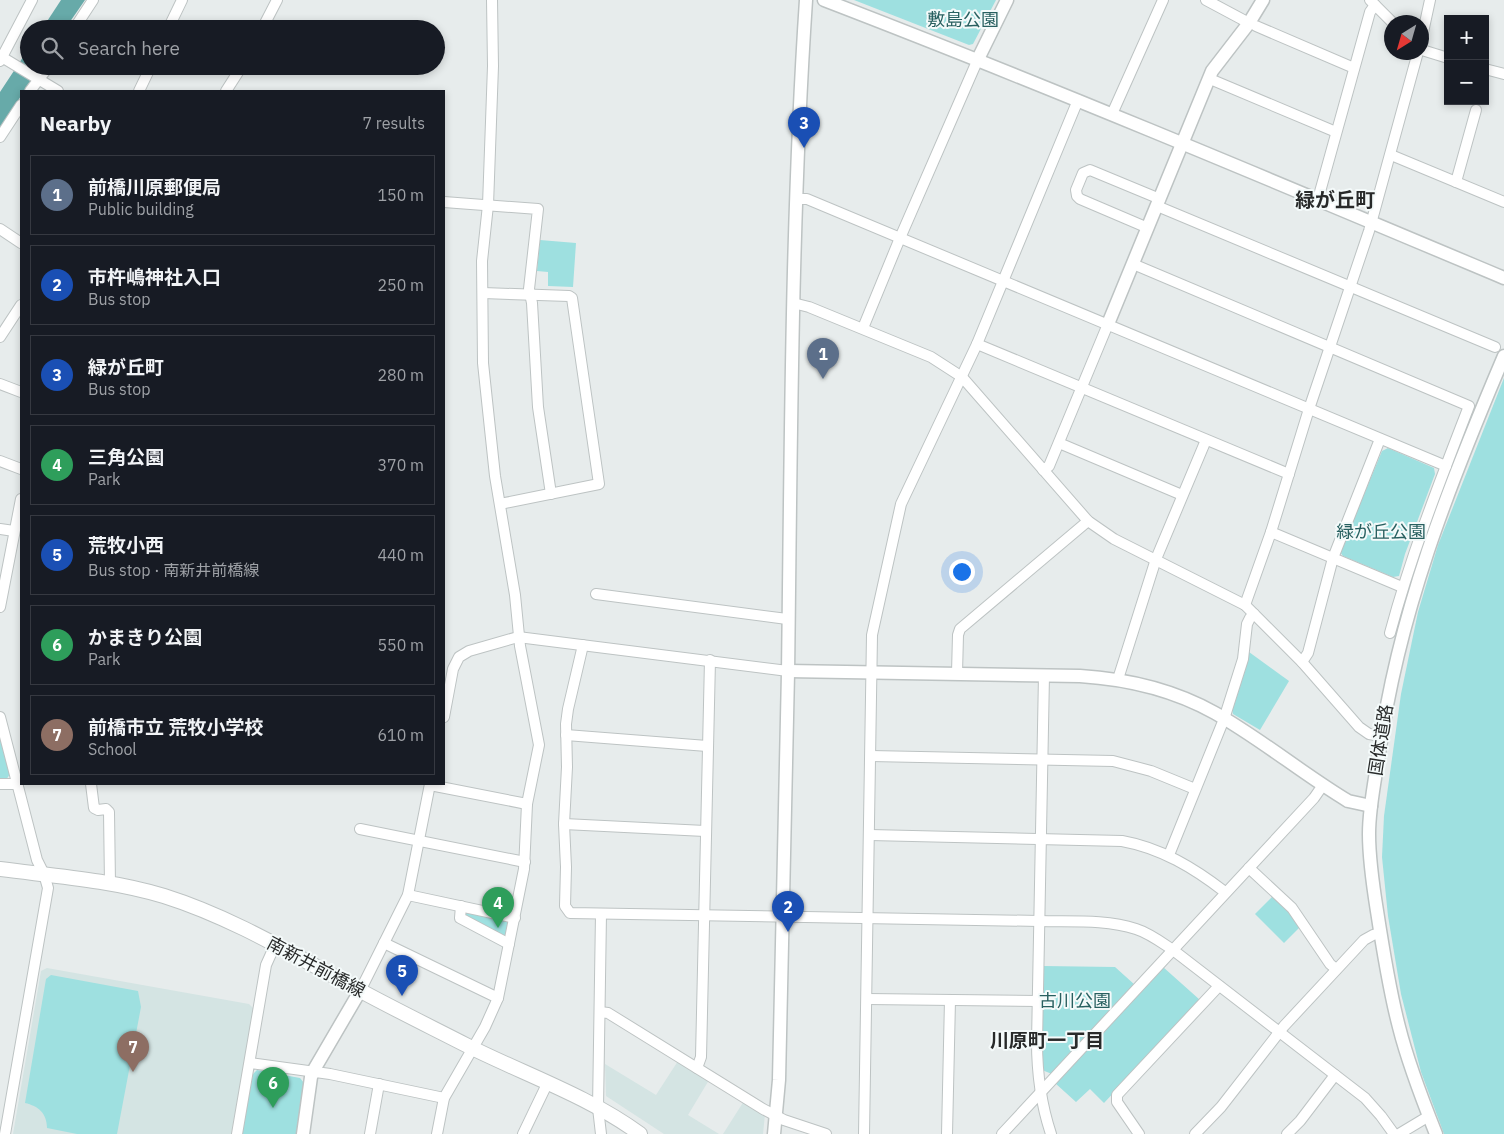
<!DOCTYPE html>
<html lang="en">
<head>
<meta charset="utf-8">
<style>
  :root { --surface:#171b24; --page:#20242c; --text:#f1f3f6; --muted:#9ea1a6; --line:#363941; --accent:#317a7a }
  body { margin:0; font-family:"IBM Plex Sans","Noto Sans JP",sans-serif; background:var(--page); color:var(--text) }
  .controls { position:absolute; right:15px; top:15px; display:grid; overflow:hidden; border-radius:0px; box-shadow:0 2px 8px #0003 }
  .controls button { width:45px; height:45px; display:grid; place-items:center; padding:0; border:0; border-bottom:1px solid var(--line); background:var(--surface); color:var(--text); font:25px sans-serif }
  .compass { position:absolute; left:1384px; top:15px; width:45px; height:45px; border-radius:50%; background:var(--surface); box-shadow:0 2px 8px #0003; rotate:217deg }
  .you { position:absolute; left:961px; top:571px; width:18px; height:18px; margin:-12px; border:4px solid #fff; border-radius:50%; background:#1a73e8; box-shadow:0 0 0 8px #1a73e833 }
  .badge { display:grid; place-items:center; width:32px; height:32px; border-radius:50%; background:var(--accent); color:#fff; font-size:16px; font-weight:700 }
  .pin { position:absolute; translate:-50% -41px; filter:drop-shadow(0 1px 2px #0008) }
  .pin::after { content:''; position:absolute; top:26px; width:18px; height:15px; background:inherit; clip-path:polygon(0 0,100% 0,50% 100%) }
  .list { margin:0; padding:0; list-style:none }
  h2 { display:flex; justify-content:space-between; align-items:center; height:65px; margin:0; padding:0 20px; font-size:21px }
  h2 small { font-size:16px; font-weight:400; color:var(--muted) }
  .list li { display:grid; grid-template-columns:32px 1fr auto; gap:15px; align-items:center; box-sizing:border-box; height:80px; margin:0 10px 10px; padding:0 10px; border:1px solid var(--line); border-radius:0px }
  .list b { display:block; font-size:19px; white-space:nowrap }
  .list p { margin:0; font-size:16px; white-space:nowrap; color:var(--muted) }
  .list em { font-size:16px; font-style:normal; color:var(--muted) }
  .icon { flex:none; width:28px; height:28px; fill:none; stroke:currentColor; stroke-width:2; stroke-linecap:round; stroke-linejoin:round }
  .map { position:relative; flex:none; width:1504px; height:1134px; overflow:hidden }
  .search { position:absolute; background:var(--surface); box-shadow:0 2px 8px #0003; left:20px; top:20px; width:425px; height:55px; display:flex; align-items:center; gap:12px; box-sizing:border-box; padding:0 18px; border-radius:28px; color:var(--muted); font-size:19px }
  .panel { position:absolute; background:var(--surface); box-shadow:0 2px 8px #0003; left:20px; top:90px; width:425px; height:695px; border-radius:0px }
  .map>svg:first-child { display:block }
  .built { fill:#d4e4e3 }
  .green { fill:#9ee0e0 }
  .water { fill:#67aaa9 }
  .lines { fill:none; stroke-linecap:round; stroke-linejoin:round }
  .minor-casing { stroke:#bdc3c3; stroke-width:12 }
  .tertiary-casing { stroke:#bdc3c3; stroke-width:15 }
  .secondary-casing { stroke:#bdc3c3; stroke-width:16 }
  .minor { stroke:#fff; stroke-width:10 }
  .tertiary { stroke:#fff; stroke-width:12 }
  .secondary { stroke:#fff; stroke-width:14 }
  .labels { text-anchor:middle; stroke-width:4; stroke-linejoin:round; paint-order:stroke }
  .park-label { font-size:18px; fill:#286060; stroke:#f4fafa }
  .street-label { font-size:18px; fill:#282a2a; stroke:#f4fafa }
  .neighbourhood-label { font-size:19px; font-weight:bold; fill:#282a2a; stroke:#f4fafa }
  .quarter-label { font-size:20px; font-weight:bold; fill:#282a2a; stroke:#f4fafa }
</style>
</head>
<body>
<div class="map">
<svg width="1504" height="1134" viewBox="0 0 1504 1134">
  <rect width="100%" height="100%" fill="#e7ecec"/>
  <!-- built -->
  <g class="built">
    <path d="M 47,968 L 249,1004 L 254,1009 L 231,1134 L 13,1134 L 41,971 Z"/>
    <path d="M 678,1061 L 709,1080 L 688,1115 L 719,1134 L 664,1134 L 606,1096 L 605,1064 L 656,1095 Z"/>
    <path d="M 744,1101 L 765,1114 L 763,1134 L 723,1134 Z"/>
  </g>
  <!-- green -->
  <g class="green">
    <path d="M 854,0 L 996,0 L 973,44 L 969,45 Z"/>
    <path d="M 540,240 L 576,243 L 573,287 L 548,286 L 548,272 L 537,271 Z"/>
    <path d="M 1504,378 L 1504,1134 L 1444,1134 L 1421,1072 L 1401,994 L 1388,916 L 1382,857 L 1384,816 L 1401,694 L 1418,612 L 1438,545 Z"/>
    <path d="M 1388,448 L 1434,468 L 1435,474 L 1405,554 L 1399,576 L 1393,577 L 1343,556 L 1340,552 L 1382,451 Z"/>
    <path d="M 1249,652 L 1289,681 L 1260,730 L 1233,714 L 1232,710 Z"/>
    <path d="M 0,734 L 10,774 L 6,780 L 0,779 Z"/>
    <path d="M 1273,896 L 1283,906 L 1300,927 L 1284,943 L 1255,914 Z"/>
    <path d="M 464,910 L 511,919 L 507,938 L 465,918 Z"/>
    <path d="M 1043,966 L 1115,967 L 1135,985 L 1052,1074 L 1042,1070 Z"/>
    <path d="M 1163,967 L 1200,1000 L 1104,1103 L 1090,1089 L 1076,1102 L 1055,1083 Z"/>
    <path d="M 51,975 L 138,991 L 141,1007 L 117,1134 L 77,1134 L 47,1128 C 47,1113 38,1106 25,1103 L 46,979 Z"/>
    <path d="M 257,1070 L 300,1078 L 304,1083 L 296,1134 L 242,1134 L 253,1074 Z"/>
  </g>
  <!-- water -->
  <g class="water">
    <path d="M 61,0 L 85,0 L 65,29 L 42,29 Z"/>
    <path d="M 29,48 L 29,66 L 40,66 L 24,91 L 21,91 L 21,96 L 0,128 L 0,92 Z"/>
  </g>
  <g class="lines">
    <!-- minor casing -->
    <g class="minor-casing">
      <g id="minor">
        <path d="M 1206,0 L 1249,23"/>
        <path d="M 1370,0 L 1392,22"/>
        <path d="M 1256,26 L 1354,68"/>
        <path d="M 74,29 L 93,0"/>
        <path d="M 168,29 L 182,0"/>
        <path d="M 262,29 L 277,0"/>
        <path d="M 1422,37 L 1430,0"/>
        <path d="M 1422,50 L 1448,58"/>
        <path d="M 0,56 L 58,91"/>
        <path d="M 0,61 L 32,0"/>
        <path d="M 1485,69 L 1504,74"/>
        <path d="M 1210,79 L 1336,132"/>
        <path d="M 30,91 L 49,66"/>
        <path d="M 139,91 L 151,66"/>
        <path d="M 226,91 L 242,66"/>
        <path d="M 1112,114 L 1163,0"/>
        <path d="M 0,137 L 21,105"/>
        <path d="M 1391,155 L 1504,202"/>
        <path d="M 1456,182 L 1476,110"/>
        <path d="M 796,199 L 807,199 L 1446,466"/>
        <path d="M 1318,199 L 1370,12 L 1375,5"/>
        <path d="M 444,202 L 538,209 L 529,289 L 532,303 L 538,407 L 551,494"/>
        <path d="M 1157,206 L 1495,347"/>
        <path d="M 1148,228 L 1080,199 L 1077,196 L 1076,190 L 1083,173 L 1090,170 L 1160,199"/>
        <path d="M 0,229 L 21,243"/>
        <path d="M 1133,264 L 1469,406 C 1440,481 1411,555 1390,633"/>
        <path d="M 483,293 L 569,296 L 572,298 L 599,484 L 500,504"/>
        <path d="M 793,303 L 809,307 L 931,357 L 962,377 L 1088,521 L 1114,539 L 1245,605 L 1302,662 L 1359,727 L 1369,734 L 1381,736"/>
        <path d="M 863,328 L 900,238 L 978,59"/>
        <path d="M 0,337 L 21,305"/>
        <path d="M 977,344 L 1289,474"/>
        <path d="M 0,384 L 21,392"/>
        <path d="M 1059,443 L 1182,495"/>
        <path d="M 0,461 L 21,469"/>
        <path d="M 1043,470 L 1049,466 L 1108,324"/>
        <path d="M 0,529 L 14,531"/>
        <path d="M 1271,532 L 1402,587"/>
        <path d="M 596,594 L 787,619"/>
        <path d="M 1245,605 L 1271,532 L 1309,409 L 1369,231 L 1418,52"/>
        <path d="M 0,607 L 21,499"/>
        <path d="M 583,645 L 568,709 L 566,724 L 567,767 L 564,824 L 566,867 L 565,906 L 570,913 L 1039,921 C 1070,922 1105,919 1136,929 C 1149,933 1161,942 1173,950 L 1365,1098 L 1381,1116 L 1394,1134"/>
        <path d="M 1302,662 L 1308,653 L 1333,558 L 1380,439"/>
        <path d="M 957,673 L 958,635 L 960,629 L 1088,521"/>
        <path d="M 1044,675 L 1037,1042 C 1037,1074 1041,1104 1051,1134"/>
        <path d="M 1118,679 L 1156,559 L 1206,440"/>
        <path d="M 0,717 L 37,860 L 44,874 L 48,888 L 5,1134"/>
        <path d="M 444,717 L 453,669 L 459,657 L 469,651 L 518,637 L 788,671"/>
        <path d="M 566,735 L 707,746"/>
        <path d="M 871,756 L 1113,761 L 1151,771 L 1195,789"/>
        <path d="M 0,784 L 17,784"/>
        <path d="M 91,784 L 94,808 L 98,810 L 106,809 L 109,812 L 110,884"/>
        <path d="M 430,785 L 527,804"/>
        <path d="M 564,824 L 705,831"/>
        <path d="M 360,829 L 525,862"/>
        <path d="M 870,835 L 1122,841 C 1161,848 1194,868 1225,892"/>
        <path d="M 1169,855 L 1224,719 L 1243,659 L 1247,624 L 1250,618 L 1254,614"/>
        <path d="M 1249,868 L 1292,908 L 1330,964 L 1336,969"/>
        <path d="M 408,895 L 515,918"/>
        <path d="M 461,906 L 460,918 L 509,944"/>
        <path d="M 601,914 L 598,1108 L 601,1134"/>
        <path d="M 384,943 L 498,998"/>
        <path d="M 360,991 L 408,895 L 430,784"/>
        <path d="M 867,999 L 1038,1001"/>
        <path d="M 600,1012 L 608,1013 L 763,1109 L 784,1120 L 826,1134"/>
        <path d="M 250,1063 L 330,1074 L 444,1098"/>
        <path d="M 697,1068 L 701,1057 L 710,660"/>
        <path d="M 237,1134 L 266,965 L 275,945"/>
        <path d="M 370,1134 L 379,1084"/>
        <path d="M 437,1134 L 444,1098 L 485,1027 L 498,998 L 524,869 L 527,804 L 539,745 L 520,646 L 515,595 L 495,476 L 483,363 L 482,261 L 488,205 L 493,66 L 492,0"/>
        <path d="M 523,1134 L 548,1082"/>
        <path d="M 864,1134 L 872,635 L 901,504 L 977,344 L 1078,100"/>
        <path d="M 947,1134 L 950,1000"/>
        <path d="M 1002,1134 L 1314,798 L 1323,785"/>
        <path d="M 1139,1134 L 1117,1102 L 1117,1095 L 1219,986"/>
        <path d="M 1195,1134 L 1221,1107 L 1284,1026 L 1364,940 L 1373,935 L 1380,933"/>
        <path d="M 1287,1134 L 1300,1121 L 1335,1075"/>
        <path d="M 1399,1134 L 1429,1116"/>
      </g>
    </g>
    <!-- tertiary casing -->
    <g class="tertiary-casing">
      <g id="tertiary">
        <path d="M 824,0 C 1053,88 1278,183 1504,278"/>
        <path d="M 978,59 L 1007,0"/>
        <path d="M 1108,324 L 1212,71 L 1249,23 L 1263,0"/>
        <path d="M 788,671 L 1080,676 C 1127,679 1174,690 1215,713 C 1261,739 1303,774 1348,801 L 1371,806"/>
        <path d="M 303,1134 L 311,1077 L 315,1068 L 360,991"/>
        <path d="M 774,1134 L 779,1080 C 781,945 785,809 788,673 C 791,449 791,224 806,0"/>
        <path d="M 1436,1134 C 1422,1099 1408,1063 1399,1027 C 1389,989 1383,950 1377,911 C 1373,886 1369,860 1369,834 C 1369,807 1375,780 1379,754 C 1398,614 1449,485 1504,356"/>
      </g>
    </g>
    <!-- secondary casing -->
    <g class="secondary-casing">
      <path id="secondary" d="M 0,869 C 54,876 111,880 164,896 C 234,918 297,957 361,991 C 396,1010 433,1028 468,1046 C 526,1075 588,1096 640,1134"/>
    </g>
    <!-- minor -->
    <use href="#minor" class="minor"/>
    <!-- tertiary -->
    <use href="#tertiary" class="tertiary"/>
    <!-- secondary -->
    <use href="#secondary" class="secondary"/>
  </g>
  <g class="labels">
    <!-- park labels -->
    <g class="park-label">
      <text x="963" y="26">敷島公園</text>
      <text x="1381" y="538">緑が丘公園</text>
      <text x="1075" y="1007">古川公園</text>
    </g>
    <!-- street labels -->
    <g class="street-label">
      <text transform="translate(1381 740) rotate(-81)" y="6">国体道路</text>
      <text transform="translate(316 967) rotate(28)" y="6">南新井前橋線</text>
    </g>
    <!-- neighbourhood labels -->
    <g class="neighbourhood-label">
      <text x="1047" y="1047">川原町一丁目</text>
    </g>
    <!-- quarter labels -->
    <g class="quarter-label">
      <text x="1335" y="207">緑が丘町</text>
    </g>
  </g>
</svg>
<div class="controls">
<button>+</button>
<button>−</button>
</div>
<svg class="compass" viewBox="-18 -18 36 36"><path d="M0-13l5 13h-10z" fill="#e53935"/><path d="M0 13l5-13h-10z" fill="#9ea1a6"/></svg>
<div class="you"></div>
<div class="pin badge" style="left:823px;top:379px;background:#5c6f8a">1</div>
<div class="pin badge" style="left:788px;top:932px;background:#1a4fb4">2</div>
<div class="pin badge" style="left:804px;top:148px;background:#1a4fb4">3</div>
<div class="pin badge" style="left:498px;top:928px;background:#2e9e5b">4</div>
<div class="pin badge" style="left:402px;top:996px;background:#1a4fb4">5</div>
<div class="pin badge" style="left:273px;top:1108px;background:#2e9e5b">6</div>
<div class="pin badge" style="left:133px;top:1072px;background:#8d6e63">7</div>
<div class="search"><svg class="icon" aria-label="search" viewBox="0 0 24 24"><circle cx="10" cy="10" r="6"/><path d="M15 15l6 6"/></svg>Search here</div>
<section class="panel">
<h2>Nearby<small>7 results</small></h2>
<ul class="list">
<li><span class="badge" style="background:#5c6f8a">1</span><div><b>前橋川原郵便局</b><p>Public building</p></div><em>150 m</em></li>
<li><span class="badge" style="background:#1a4fb4">2</span><div><b>市杵嶋神社入口</b><p>Bus stop</p></div><em>250 m</em></li>
<li><span class="badge" style="background:#1a4fb4">3</span><div><b>緑が丘町</b><p>Bus stop</p></div><em>280 m</em></li>
<li><span class="badge" style="background:#2e9e5b">4</span><div><b>三角公園</b><p>Park</p></div><em>370 m</em></li>
<li><span class="badge" style="background:#1a4fb4">5</span><div><b>荒牧小西</b><p>Bus stop · 南新井前橋線</p></div><em>440 m</em></li>
<li><span class="badge" style="background:#2e9e5b">6</span><div><b>かまきり公園</b><p>Park</p></div><em>550 m</em></li>
<li><span class="badge" style="background:#8d6e63">7</span><div><b>前橋市立 荒牧小学校</b><p>School</p></div><em>610 m</em></li>
</ul>
</section>
</div>
</body>
</html>
